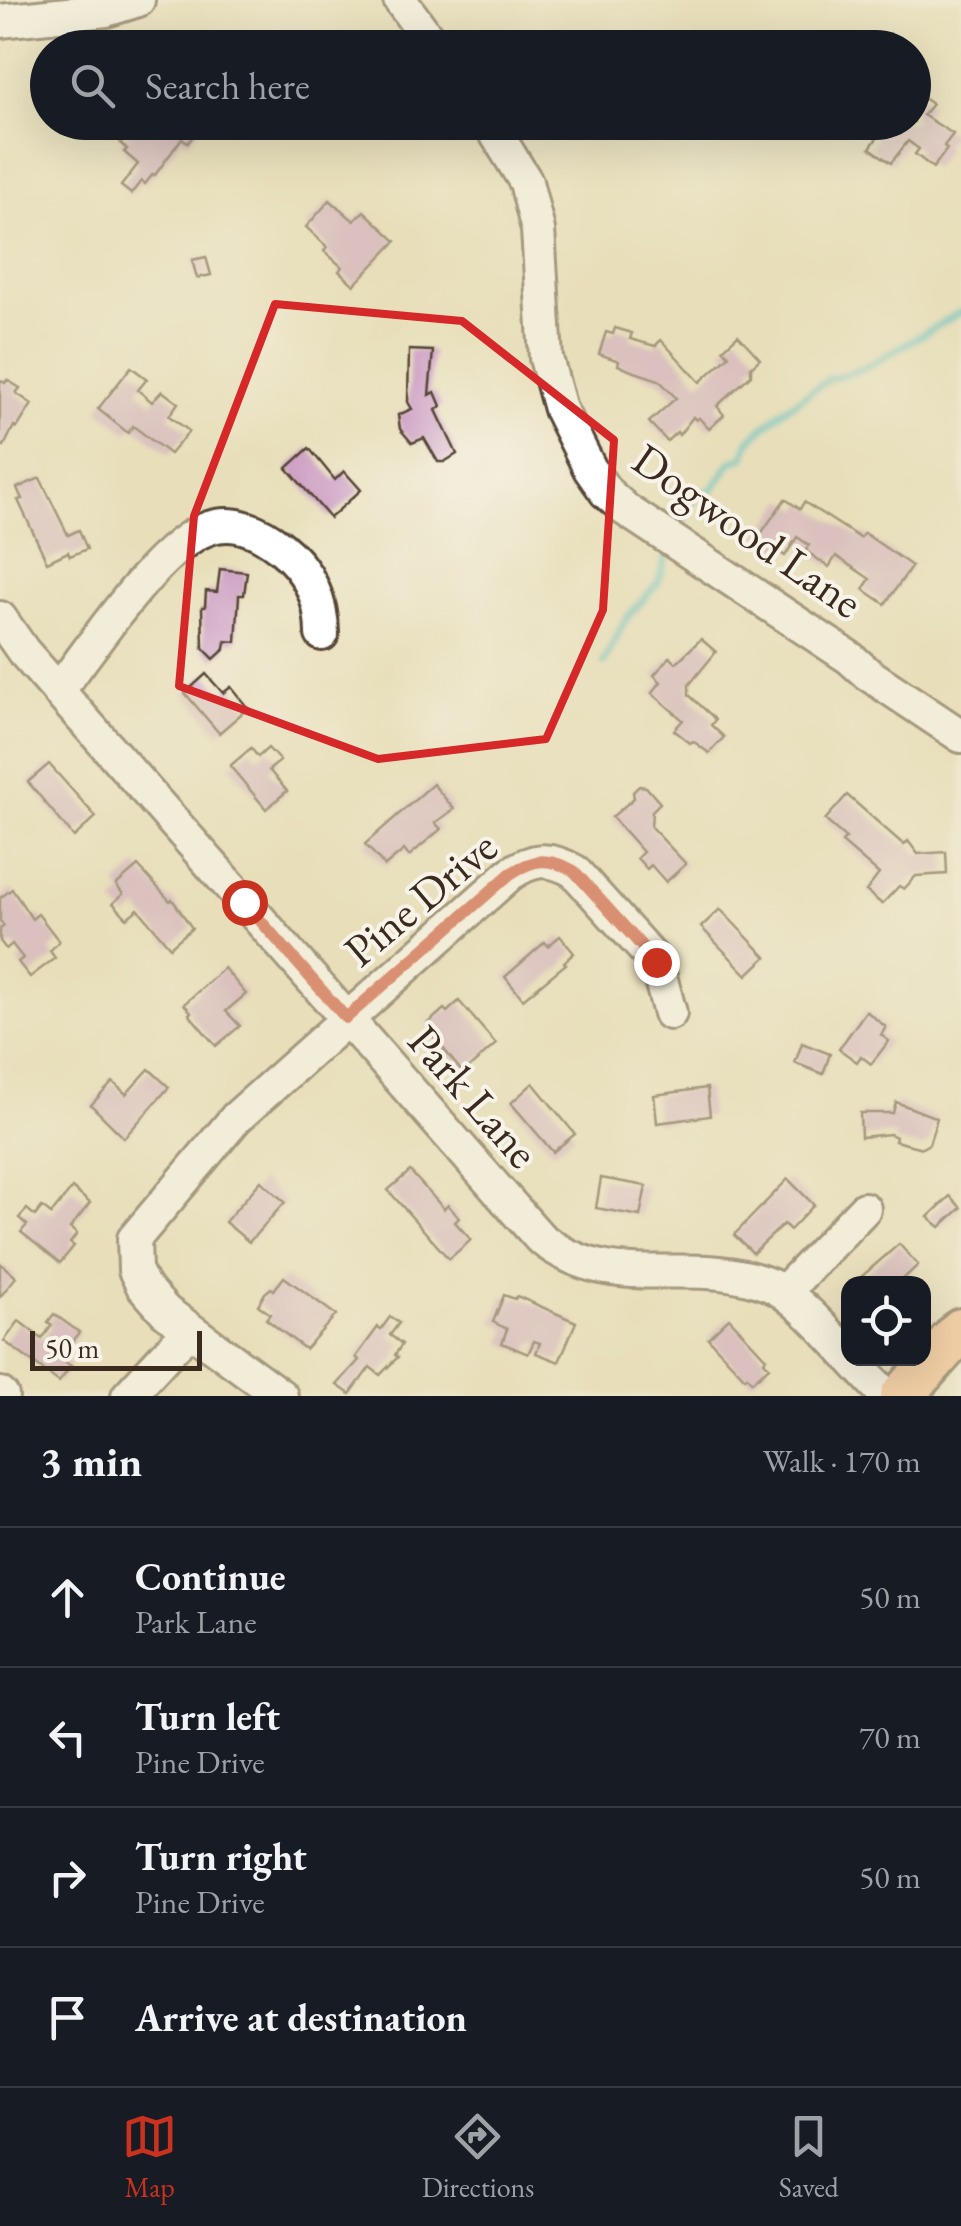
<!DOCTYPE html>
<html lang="en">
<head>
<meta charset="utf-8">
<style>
  :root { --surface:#171b24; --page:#242831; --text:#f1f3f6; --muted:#9ea1a6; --line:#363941; --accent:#c8321e }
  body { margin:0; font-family:"EB Garamond",serif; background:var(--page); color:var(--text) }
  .controls { position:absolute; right:30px; bottom:30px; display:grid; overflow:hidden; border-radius:20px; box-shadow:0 10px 40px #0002 }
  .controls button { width:90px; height:90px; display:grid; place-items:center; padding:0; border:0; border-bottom:2px solid var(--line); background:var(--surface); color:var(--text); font:50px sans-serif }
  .scale { position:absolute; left:30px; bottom:25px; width:172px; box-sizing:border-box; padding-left:10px; border:5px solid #3b2a1e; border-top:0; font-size:28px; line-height:35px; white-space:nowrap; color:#3b2a1e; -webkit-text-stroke:8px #f7f3e8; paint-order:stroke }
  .stop { position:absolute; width:30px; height:30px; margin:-22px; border:8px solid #c8321e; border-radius:50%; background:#fff }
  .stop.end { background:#c8321e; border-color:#fff; box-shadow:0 2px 10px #0008 }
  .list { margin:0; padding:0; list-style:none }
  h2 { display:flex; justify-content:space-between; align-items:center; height:130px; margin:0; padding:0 40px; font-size:42px }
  h2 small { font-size:32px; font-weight:400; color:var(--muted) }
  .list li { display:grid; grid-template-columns:65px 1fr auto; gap:30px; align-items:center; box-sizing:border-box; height:140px; padding:0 40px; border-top:2px solid var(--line) }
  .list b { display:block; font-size:38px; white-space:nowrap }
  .list p { margin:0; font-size:32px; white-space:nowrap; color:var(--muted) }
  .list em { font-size:32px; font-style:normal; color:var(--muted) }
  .icon { flex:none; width:55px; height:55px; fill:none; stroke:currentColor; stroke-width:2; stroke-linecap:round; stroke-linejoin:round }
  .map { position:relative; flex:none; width:961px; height:1396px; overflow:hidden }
  .search { position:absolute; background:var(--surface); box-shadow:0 10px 40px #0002; left:30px; right:30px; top:30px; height:110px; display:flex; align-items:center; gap:25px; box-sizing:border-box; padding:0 35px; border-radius:55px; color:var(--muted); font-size:38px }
  .sheet { height:690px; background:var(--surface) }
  nav { display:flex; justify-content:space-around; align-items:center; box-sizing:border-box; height:140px; border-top:2px solid var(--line); background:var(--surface); font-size:28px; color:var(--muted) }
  nav a { display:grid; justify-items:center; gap:5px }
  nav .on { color:var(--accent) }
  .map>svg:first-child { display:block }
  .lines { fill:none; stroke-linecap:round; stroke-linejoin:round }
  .stream { stroke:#4fbec5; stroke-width:8 }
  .building { fill:#cb9bc3 }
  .minor-casing { stroke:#554535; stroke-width:38 }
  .major-casing { stroke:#554535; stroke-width:48 }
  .minor { stroke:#fff; stroke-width:32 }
  .major { stroke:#fbbb8c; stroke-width:42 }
  .route { stroke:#c8321e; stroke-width:12 }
  .marked { fill:none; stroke:#d62828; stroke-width:8; stroke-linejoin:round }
  .labels { text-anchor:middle; stroke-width:8; stroke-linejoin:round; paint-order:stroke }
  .street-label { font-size:45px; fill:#3b2a1e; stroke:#f7f3e8 }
</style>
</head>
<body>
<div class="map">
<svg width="961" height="1396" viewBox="0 0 961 1396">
  <rect width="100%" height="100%" fill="#f7f3e8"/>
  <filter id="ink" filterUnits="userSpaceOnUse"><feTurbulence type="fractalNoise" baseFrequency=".01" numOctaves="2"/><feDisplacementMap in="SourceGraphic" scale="20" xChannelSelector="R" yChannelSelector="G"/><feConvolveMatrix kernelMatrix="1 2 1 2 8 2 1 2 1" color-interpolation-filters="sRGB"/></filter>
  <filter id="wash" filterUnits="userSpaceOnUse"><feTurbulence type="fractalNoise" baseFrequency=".0048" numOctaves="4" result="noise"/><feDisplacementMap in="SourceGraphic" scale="40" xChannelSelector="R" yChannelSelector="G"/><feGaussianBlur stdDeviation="2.25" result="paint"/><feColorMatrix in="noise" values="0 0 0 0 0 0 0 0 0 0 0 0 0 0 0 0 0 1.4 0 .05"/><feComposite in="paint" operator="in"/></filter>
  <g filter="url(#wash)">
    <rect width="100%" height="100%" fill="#e8dfba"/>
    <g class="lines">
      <!-- stream -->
      <g class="stream">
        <path d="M 680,527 L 695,497 L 713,489 L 732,461 L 744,457 L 750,440 L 782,411 L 829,379 L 863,369 L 961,312"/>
        <path d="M 604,662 L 625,620 L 658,583 L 668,551"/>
      </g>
    </g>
    <g id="blocks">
      <!-- building -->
      <g class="building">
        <path d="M 920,96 L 932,104 L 923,115 L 953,134 L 944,146 L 947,149 L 933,168 L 915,154 L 919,149 L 908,141 L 891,163 L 870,148 L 877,138 L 855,122 L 914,122 L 914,100 L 916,102 Z"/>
        <path d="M 134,122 L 204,122 L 188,143 L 182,138 L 155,175 L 153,174 L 145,184 L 141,181 L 131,194 L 121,186 L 138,164 L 124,152 L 127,149 L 120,143 Z"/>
        <path d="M 330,200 L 354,221 L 364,211 L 396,241 L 354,285 L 339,271 L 342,267 L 324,251 L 327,247 L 306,227 Z"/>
        <path d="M 206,257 L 211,275 L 197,278 L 192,260 Z"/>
        <path d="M 615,328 L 632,333 L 630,339 L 655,346 L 661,340 L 700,382 L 729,356 L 723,349 L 738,335 L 760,359 L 751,367 L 751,375 L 717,406 L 724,415 L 709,429 L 699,418 L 696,420 L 693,417 L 679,435 L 677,432 L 667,441 L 649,422 L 676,398 L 659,380 L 629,370 L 618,365 L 619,361 L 599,354 L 606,332 L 613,334 Z"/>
        <path d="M 409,350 L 433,351 L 429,395 L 435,392 L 441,406 L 436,410 L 457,454 L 444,462 L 438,462 L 424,438 L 412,443 L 400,429 L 398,415 L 412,409 L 408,402 Z"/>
        <path d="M 131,367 L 147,379 L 138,390 L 152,402 L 162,391 L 178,403 L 169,416 L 189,431 L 170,454 L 133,426 L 128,433 L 98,409 Z"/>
        <path d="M 0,380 L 5,383 L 7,380 L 20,388 L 16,393 L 32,404 L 17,428 L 14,426 L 4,446 L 0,444 Z"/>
        <path d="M 309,448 L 335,480 L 344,471 L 361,490 L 330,518 L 287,468 Z"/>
        <path d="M 40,478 L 68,535 L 79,530 L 87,549 L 70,556 L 68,552 L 47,562 L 18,500 L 22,499 L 17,488 Z"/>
        <path d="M 785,499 L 800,509 L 804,502 L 860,538 L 864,533 L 912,566 L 885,604 L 863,589 L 870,579 L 836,556 L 829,567 L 806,551 L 809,545 L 797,537 L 785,556 L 758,538 Z"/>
        <path d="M 220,569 L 247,572 L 244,595 L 239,595 L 236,642 L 226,641 L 225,649 L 214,659 L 203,648 L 202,607 L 205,607 L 206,591 L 217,592 Z"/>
        <path d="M 701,639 L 716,652 L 689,685 L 689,695 L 712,716 L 715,720 L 711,725 L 724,737 L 709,753 L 693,741 L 690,743 L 674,730 L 683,720 L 652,693 L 661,682 L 654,675 L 670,657 L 676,663 Z"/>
        <path d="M 206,674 L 223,693 L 231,687 L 248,708 L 219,733 L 185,693 Z"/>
        <path d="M 251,748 L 258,757 L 268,748 L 280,761 L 269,770 L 287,791 L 266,809 L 230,766 Z"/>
        <path d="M 49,764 L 96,817 L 74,837 L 28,782 Z"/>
        <path d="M 433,784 L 454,809 L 435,823 L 441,829 L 409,856 L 404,850 L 385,866 L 365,844 Z"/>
        <path d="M 639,786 L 646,787 L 660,803 L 652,811 L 651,827 L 686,864 L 666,882 L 651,865 L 647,869 L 637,858 L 643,852 L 612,817 L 634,798 L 633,792 Z"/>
        <path d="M 847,795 L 904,845 L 908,841 L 918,854 L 946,852 L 947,874 L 916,876 L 904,889 L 899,886 L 882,904 L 866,891 L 879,874 L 842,842 L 846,838 L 825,820 Z"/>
        <path d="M 138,866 L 170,901 L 172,899 L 192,928 L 170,947 L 138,909 L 127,918 L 113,903 L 123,894 L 116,885 Z"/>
        <path d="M 12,889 L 32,919 L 38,914 L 59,941 L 50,951 L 55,958 L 30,977 L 18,962 L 23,958 L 12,944 L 6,949 L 0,941 L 0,929 L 4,926 L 0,921 L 0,898 Z"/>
        <path d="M 720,909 L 766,957 L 747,975 L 701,927 Z"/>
        <path d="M 560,936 L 574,953 L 564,962 L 566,964 L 523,999 L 505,977 L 545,942 L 548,946 Z"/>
        <path d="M 224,968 L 246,994 L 226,1011 L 240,1026 L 216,1046 L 189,1014 L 191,1012 L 184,1004 Z"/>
        <path d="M 459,1001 L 496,1044 L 463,1073 L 434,1037 L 438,1033 L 428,1023 L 444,1009 L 447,1012 Z"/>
        <path d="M 866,1011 L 886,1027 L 881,1035 L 889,1041 L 871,1064 L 861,1056 L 857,1062 L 839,1049 Z"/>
        <path d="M 802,1043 L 830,1054 L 823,1074 L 795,1063 Z"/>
        <path d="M 149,1069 L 169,1087 L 124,1138 L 91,1105 L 113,1082 L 126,1094 Z"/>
        <path d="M 533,1083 L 575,1134 L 553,1152 L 511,1103 Z"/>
        <path d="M 707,1088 L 710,1116 L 657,1123 L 654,1095 Z"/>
        <path d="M 896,1102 L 937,1118 L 929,1144 L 922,1148 L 895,1141 L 896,1137 L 890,1134 L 861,1137 L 860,1113 L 893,1113 Z"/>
        <path d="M 410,1171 L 444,1209 L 448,1205 L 459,1218 L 455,1222 L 471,1240 L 449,1259 L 388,1190 Z"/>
        <path d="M 601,1178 L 646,1186 L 640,1216 L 596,1208 Z"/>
        <path d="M 788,1179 L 814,1205 L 790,1230 L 784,1224 L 753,1253 L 734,1235 Z"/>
        <path d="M 261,1181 L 285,1202 L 249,1242 L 225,1222 Z"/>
        <path d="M 72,1188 L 90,1203 L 70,1228 L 77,1234 L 70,1243 L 74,1246 L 60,1263 L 21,1232 L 27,1225 L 19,1218 L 27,1209 L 35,1216 L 42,1207 L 51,1214 Z"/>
        <path d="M 950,1196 L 961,1208 L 940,1227 L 928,1217 Z"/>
        <path d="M 899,1244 L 918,1265 L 898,1284 L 853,1284 Z"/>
        <path d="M 0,1263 L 16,1277 L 0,1297 Z"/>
        <path d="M 284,1277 L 336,1315 L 305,1349 L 266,1319 L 270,1314 L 258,1305 L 265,1293 L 271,1288 L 274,1290 Z"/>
        <path d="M 504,1295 L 515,1299 L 517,1296 L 576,1322 L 559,1362 L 536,1353 L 540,1343 L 534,1341 L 528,1354 L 502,1343 L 507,1329 L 493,1322 Z"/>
        <path d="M 54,1314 L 79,1332 L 65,1352 L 68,1354 L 63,1361 L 71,1366 L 59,1382 L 4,1341 L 19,1321 L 42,1339 L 52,1325 L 48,1322 Z"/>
        <path d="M 390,1317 L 399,1323 L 390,1335 L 402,1344 L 395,1355 L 398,1357 L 380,1375 L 370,1367 L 350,1394 L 337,1385 L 359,1360 L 356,1357 L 378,1327 L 381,1329 Z"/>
        <path d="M 729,1318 L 766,1358 L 764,1361 L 769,1367 L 752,1382 L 747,1376 L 745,1378 L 708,1338 Z"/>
      </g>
    </g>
  </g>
  <g filter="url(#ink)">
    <use href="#blocks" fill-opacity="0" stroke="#554535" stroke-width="2.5"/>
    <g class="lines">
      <!-- minor casing -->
      <g class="minor-casing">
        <g id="minor">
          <path d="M 400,0 L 435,48"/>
          <path d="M 0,21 L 106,10 L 138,0"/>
          <path d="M 489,122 L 526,182 L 538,230 L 546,358 L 560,409 L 590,469 L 606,492 L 626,510 L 850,658 L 868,674 L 961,736"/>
          <path d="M 0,618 L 23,651 L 540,1238 C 617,1298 688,1252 770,1285 C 803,1298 857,1368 887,1396"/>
          <path d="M 58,691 C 92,648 158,545 209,528 C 235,519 261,532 280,547 C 308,569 322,600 322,634"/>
          <path d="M 784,1292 L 864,1209"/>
          <path d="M 0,1394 L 2,1396"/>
          <path d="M 128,1396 L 189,1330"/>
          <path d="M 281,1396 L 165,1311 L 143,1286 L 135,1270 L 134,1239 L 236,1118 L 510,874 C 534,858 549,857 574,871 L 656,962 L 670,1013"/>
        </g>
      </g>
      <!-- major casing -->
      <g class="major-casing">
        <path id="major" d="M 902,1396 L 961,1330"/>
      </g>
      <!-- minor -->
      <use href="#minor" class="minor"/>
      <!-- major -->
      <use href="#major" class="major"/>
    </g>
  </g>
  <g class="lines" filter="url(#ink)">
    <!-- route -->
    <path class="route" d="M 244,902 L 346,1018 L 510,874 C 534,858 549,857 574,871 L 656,962"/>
  </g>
  <!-- marked area -->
  <path d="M0 0H961V1396H0ZM 275,304 L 462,321 L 614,440 L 603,610 L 546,739 L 378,759 L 179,686 L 194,516 Z" fill="#e8dfba" fill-opacity=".55" fill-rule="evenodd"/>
  <path class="marked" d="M 275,304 L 462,321 L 614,440 L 603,610 L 546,739 L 378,759 L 179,686 L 194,516 Z"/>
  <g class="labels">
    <!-- street labels -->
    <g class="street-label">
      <text transform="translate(748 530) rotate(35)" y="16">Dogwood Lane</text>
      <text transform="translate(420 898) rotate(-40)" y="16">Pine Drive</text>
      <text transform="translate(474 1096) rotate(49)" y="16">Park Lane</text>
    </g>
  </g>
</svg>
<div class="controls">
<button><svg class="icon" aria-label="locate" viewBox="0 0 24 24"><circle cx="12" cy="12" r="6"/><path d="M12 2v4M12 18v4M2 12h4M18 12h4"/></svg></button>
</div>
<div class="scale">50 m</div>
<div class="stop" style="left:244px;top:902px"></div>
<div class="stop end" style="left:656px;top:962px"></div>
<div class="search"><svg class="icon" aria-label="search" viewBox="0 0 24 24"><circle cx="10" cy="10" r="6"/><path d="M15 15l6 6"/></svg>Search here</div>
</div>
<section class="sheet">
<h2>3 min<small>Walk · 170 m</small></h2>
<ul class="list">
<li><svg class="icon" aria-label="ahead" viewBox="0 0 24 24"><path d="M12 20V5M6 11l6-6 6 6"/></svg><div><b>Continue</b><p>Park Lane</p></div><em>50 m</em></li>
<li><svg class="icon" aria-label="left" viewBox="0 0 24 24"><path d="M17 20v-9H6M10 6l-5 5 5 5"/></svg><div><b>Turn left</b><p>Pine Drive</p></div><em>70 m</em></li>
<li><svg class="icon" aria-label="right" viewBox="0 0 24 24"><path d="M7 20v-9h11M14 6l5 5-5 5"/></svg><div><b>Turn right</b><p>Pine Drive</p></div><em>50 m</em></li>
<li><svg class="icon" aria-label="arrive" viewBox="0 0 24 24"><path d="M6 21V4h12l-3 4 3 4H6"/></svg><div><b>Arrive at destination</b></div></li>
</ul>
</section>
<nav>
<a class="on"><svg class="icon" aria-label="map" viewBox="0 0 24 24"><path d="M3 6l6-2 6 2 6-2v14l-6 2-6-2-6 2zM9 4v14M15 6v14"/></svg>Map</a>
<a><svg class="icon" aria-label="directions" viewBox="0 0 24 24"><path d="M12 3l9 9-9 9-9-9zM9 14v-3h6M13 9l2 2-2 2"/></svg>Directions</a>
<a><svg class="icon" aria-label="saved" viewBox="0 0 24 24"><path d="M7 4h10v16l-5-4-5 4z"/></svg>Saved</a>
</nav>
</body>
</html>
